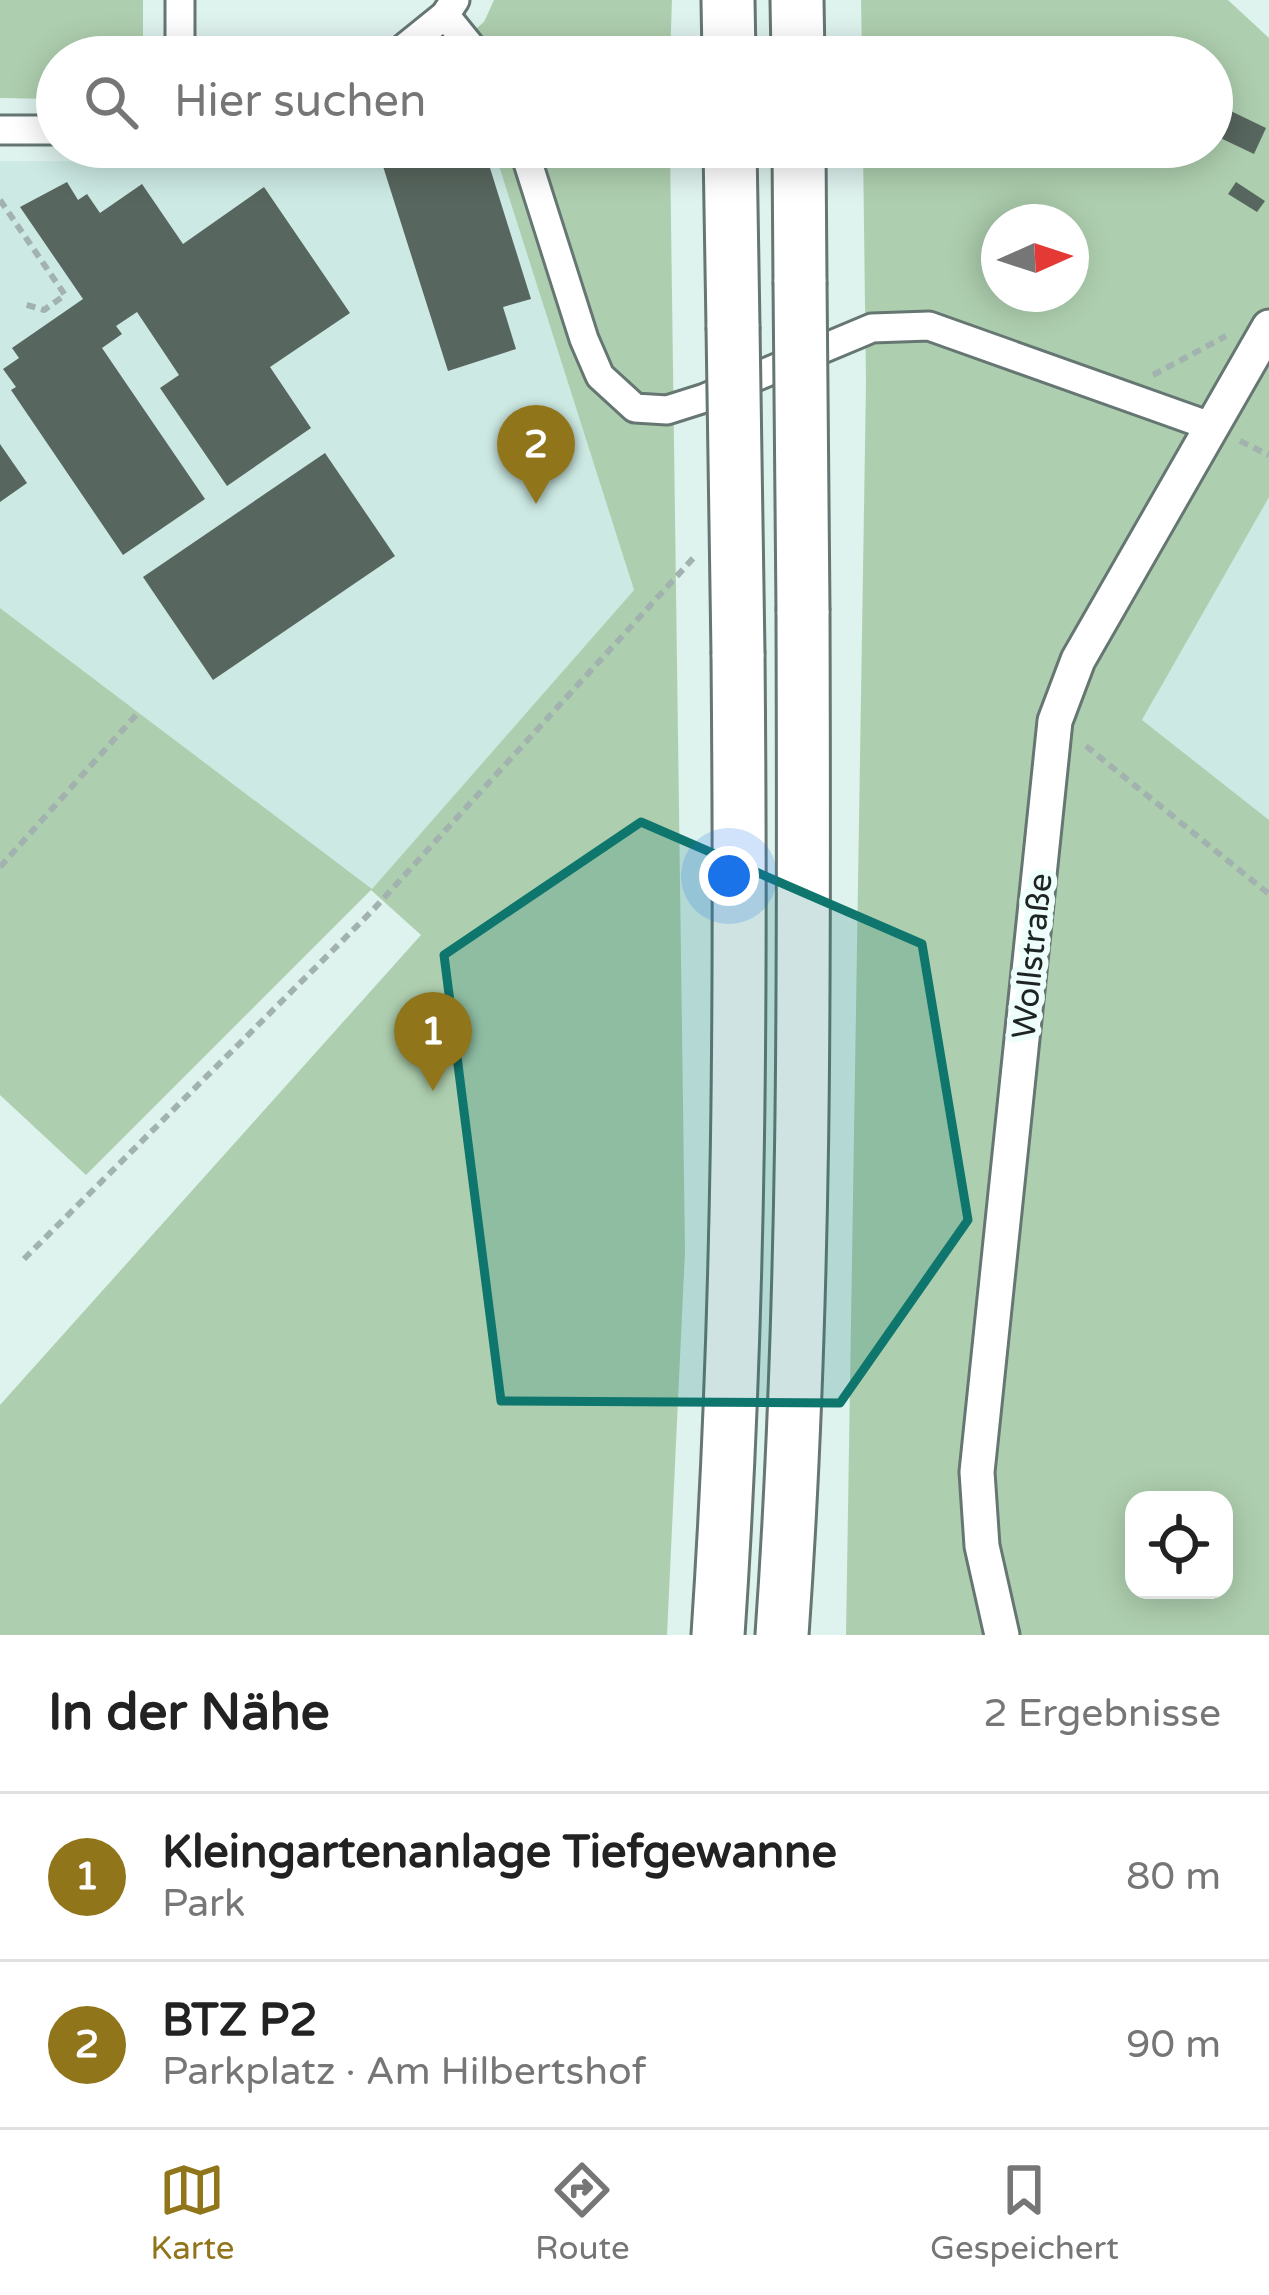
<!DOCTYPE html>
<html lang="de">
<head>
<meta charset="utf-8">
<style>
  :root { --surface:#fff; --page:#f6f6f6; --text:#222; --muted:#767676; --line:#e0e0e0; --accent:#90751a }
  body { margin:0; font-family:"Varela Round",sans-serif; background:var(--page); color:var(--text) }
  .controls { position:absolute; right:36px; bottom:36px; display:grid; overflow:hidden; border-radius:24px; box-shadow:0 6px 30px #0003 }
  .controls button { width:108px; height:108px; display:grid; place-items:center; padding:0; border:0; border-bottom:3px solid var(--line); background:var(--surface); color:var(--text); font:60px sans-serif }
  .compass { position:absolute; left:981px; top:204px; width:108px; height:108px; border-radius:50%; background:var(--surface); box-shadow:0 6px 30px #0003; rotate:87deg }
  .you { position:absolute; left:729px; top:876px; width:42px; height:42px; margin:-30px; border:9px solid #fff; border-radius:50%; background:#1a73e8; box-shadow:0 0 0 18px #1a73e833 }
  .badge { display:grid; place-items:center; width:78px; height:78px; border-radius:50%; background:var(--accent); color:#fff; font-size:39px; font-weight:700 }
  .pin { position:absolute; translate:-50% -99px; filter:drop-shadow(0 3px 6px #0008) }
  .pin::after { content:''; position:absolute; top:63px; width:42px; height:36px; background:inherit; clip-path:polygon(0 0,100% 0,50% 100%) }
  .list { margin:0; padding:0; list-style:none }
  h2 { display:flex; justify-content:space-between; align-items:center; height:156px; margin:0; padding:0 48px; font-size:51px }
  h2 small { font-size:39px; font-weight:400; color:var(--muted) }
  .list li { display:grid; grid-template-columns:78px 1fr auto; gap:36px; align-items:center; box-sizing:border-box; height:168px; padding:0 48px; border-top:3px solid var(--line) }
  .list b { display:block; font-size:45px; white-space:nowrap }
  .list p { margin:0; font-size:39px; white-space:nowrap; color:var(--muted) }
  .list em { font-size:39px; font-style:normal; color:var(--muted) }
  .icon { flex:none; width:66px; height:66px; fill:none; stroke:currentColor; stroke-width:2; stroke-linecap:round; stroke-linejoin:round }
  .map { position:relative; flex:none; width:1269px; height:1635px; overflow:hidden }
  .search { position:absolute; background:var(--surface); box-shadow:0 6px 30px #0003; left:36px; right:36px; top:36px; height:132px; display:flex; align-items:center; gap:30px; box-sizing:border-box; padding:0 42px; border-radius:66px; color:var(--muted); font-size:45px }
  .sheet { height:492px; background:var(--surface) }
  nav { display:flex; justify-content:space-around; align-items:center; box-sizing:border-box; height:168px; border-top:3px solid var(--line); background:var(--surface); font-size:33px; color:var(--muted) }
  nav a { display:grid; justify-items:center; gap:6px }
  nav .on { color:var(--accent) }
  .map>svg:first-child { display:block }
  .built { fill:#cce9e3 }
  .green { fill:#aecfaf; fill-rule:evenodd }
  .building { fill:#57665e }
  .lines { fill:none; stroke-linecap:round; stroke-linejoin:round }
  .minor-casing { stroke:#657673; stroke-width:33 }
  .tertiary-casing { stroke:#657673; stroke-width:39 }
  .motorway-casing { stroke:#657673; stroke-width:57 }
  .path { stroke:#a2b2af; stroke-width:6; stroke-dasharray:9 6; stroke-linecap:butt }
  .minor { stroke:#fff; stroke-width:27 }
  .tertiary { stroke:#fff; stroke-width:33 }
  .motorway { stroke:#fff; stroke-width:51 }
  .motorway-bridge-casing { stroke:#657673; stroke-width:57; stroke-linecap:butt }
  .motorway-bridge { stroke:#fff; stroke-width:51 }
  .marked { fill:#0f766e; fill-opacity:0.2; stroke:#0f766e; stroke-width:9; stroke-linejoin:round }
  .labels { text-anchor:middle; stroke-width:12; stroke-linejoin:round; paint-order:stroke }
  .street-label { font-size:33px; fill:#1d2423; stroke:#eefefb }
</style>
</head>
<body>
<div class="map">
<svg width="1269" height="1635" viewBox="0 0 1269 1635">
  <rect width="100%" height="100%" fill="#def2ee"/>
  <!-- built -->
  <g class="built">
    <path d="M 289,147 L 493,147 L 634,590 L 372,889 L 0,608 L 0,161 L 258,162 Z"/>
    <path d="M 1266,495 L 1269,497 L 1269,820 L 1142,721 Z"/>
  </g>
  <!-- green -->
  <g class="green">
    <path d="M 0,0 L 143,0 L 143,57 L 57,57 L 57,99 L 0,98 Z"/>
    <path d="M 494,0 L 672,0 L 670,57 L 464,57 L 459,43 L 484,22 Z"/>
    <path d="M 861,0 L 1228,0 L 1269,38 L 1269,497 L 1142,720 L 1269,820 L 1269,1635 L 846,1635 L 866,383 L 863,147 L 1212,147 L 1212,57 L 862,57 ZM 999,222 L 1071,222 L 1071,294 L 999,294 ZM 1134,1500 L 1224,1500 L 1224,1590 L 1134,1590 Z"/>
    <path d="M 493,147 L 670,147 L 685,1251 L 667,1635 L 0,1635 L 0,1405 L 421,935 L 371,890 L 86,1175 L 0,1095 L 0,608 L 372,889 L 634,590 Z"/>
  </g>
  <!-- building -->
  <g class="building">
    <path d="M 1212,102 L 1266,128 L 1254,154 L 1212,134 Z"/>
    <path d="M 420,147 L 452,147 L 456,161 L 485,152 L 531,299 L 503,307 L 516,349 L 448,371 L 381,160 Z"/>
    <path d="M 67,182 L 78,200 L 87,194 L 100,213 L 142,184 L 183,244 L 264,187 L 350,313 L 270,367 L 311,428 L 227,486 L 160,388 L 179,375 L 137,312 L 116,326 L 122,334 L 102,348 L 205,499 L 123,555 L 11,390 L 16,387 L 3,369 L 19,358 L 12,348 L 83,299 L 20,207 Z"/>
    <path d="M 1236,182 L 1265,201 L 1257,212 L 1228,194 Z"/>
    <path d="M 0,444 L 27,483 L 0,502 Z"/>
    <path d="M 325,453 L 395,556 L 213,680 L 143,577 Z"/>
  </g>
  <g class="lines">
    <!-- minor casing -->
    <g class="minor-casing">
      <g id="minor">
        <path d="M 180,0 L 180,57"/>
        <path d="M 445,15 L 479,57"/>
        <path d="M 393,57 L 445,15 L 455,0"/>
        <path d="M 0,130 L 57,130"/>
        <path d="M 523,147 L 584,339 L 600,376 L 635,408 L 667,410 L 705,398 L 872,328 L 929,326 L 1210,426"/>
      </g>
    </g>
    <!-- tertiary casing -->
    <g class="tertiary-casing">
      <path id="tertiary" d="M 1002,1635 L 982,1546 L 977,1472 L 1055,721 L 1078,660 L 1269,327"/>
    </g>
    <!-- motorway casing -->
    <g class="motorway-casing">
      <g id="motorway">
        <path d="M 728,0 L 729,57"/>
        <path d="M 797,0 L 798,57"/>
        <path d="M 730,147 L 733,327"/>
        <path d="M 799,147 L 800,282"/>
        <path d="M 718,1635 C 740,1308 741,982 738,654"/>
        <path d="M 782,1635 C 806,1294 804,953 803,611"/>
      </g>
    </g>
    <!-- path -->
    <g class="path">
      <path d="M 0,200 L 65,295 L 44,310 L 24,304"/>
      <path d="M 1153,375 L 1226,336"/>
      <path d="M 1240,441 L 1269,455"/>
      <path d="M 1086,746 L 1269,894"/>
      <path d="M 0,867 L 136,715"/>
      <path d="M 24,1259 L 372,911 L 697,554"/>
    </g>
    <!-- minor -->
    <use href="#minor" class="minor"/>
    <!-- tertiary -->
    <use href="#tertiary" class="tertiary"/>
    <!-- motorway -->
    <use href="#motorway" class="motorway"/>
    <!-- motorway-bridge casing -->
    <g class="motorway-bridge-casing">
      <g id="motorway-bridge">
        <path d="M 800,282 L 803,611"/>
        <path d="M 733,327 L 738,654"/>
      </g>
    </g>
    <!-- motorway-bridge -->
    <use href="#motorway-bridge" class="motorway-bridge"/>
  </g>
  <!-- marked area -->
  <path class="marked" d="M 641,822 L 922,944 L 968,1220 L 840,1403 L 501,1401 L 444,955 Z"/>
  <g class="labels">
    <!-- street labels -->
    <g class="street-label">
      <text transform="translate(1031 956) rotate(-84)" y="12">Wollstraße</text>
    </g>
  </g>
</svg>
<div class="controls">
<button><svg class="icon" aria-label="locate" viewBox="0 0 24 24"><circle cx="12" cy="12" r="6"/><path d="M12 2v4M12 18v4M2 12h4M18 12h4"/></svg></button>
</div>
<svg class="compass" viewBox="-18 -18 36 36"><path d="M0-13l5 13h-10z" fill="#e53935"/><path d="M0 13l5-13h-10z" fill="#767676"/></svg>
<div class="you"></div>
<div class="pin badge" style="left:433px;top:1091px">1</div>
<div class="pin badge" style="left:536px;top:504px">2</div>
<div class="search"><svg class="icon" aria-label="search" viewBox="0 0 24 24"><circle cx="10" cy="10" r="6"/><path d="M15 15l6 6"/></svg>Hier suchen</div>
</div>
<section class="sheet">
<h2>In der Nähe<small>2 Ergebnisse</small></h2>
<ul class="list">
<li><span class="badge">1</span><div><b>Kleingartenanlage Tiefgewanne</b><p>Park</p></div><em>80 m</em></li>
<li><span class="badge">2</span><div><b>BTZ P2</b><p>Parkplatz · Am Hilbertshof</p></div><em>90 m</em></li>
</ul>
</section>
<nav>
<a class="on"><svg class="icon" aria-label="map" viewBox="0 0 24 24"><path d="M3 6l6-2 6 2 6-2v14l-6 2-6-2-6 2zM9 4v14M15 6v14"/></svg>Karte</a>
<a><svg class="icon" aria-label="directions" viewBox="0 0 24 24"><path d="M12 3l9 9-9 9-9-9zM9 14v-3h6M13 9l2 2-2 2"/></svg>Route</a>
<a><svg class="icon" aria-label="saved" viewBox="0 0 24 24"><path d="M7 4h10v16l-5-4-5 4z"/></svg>Gespeichert</a>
</nav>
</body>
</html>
